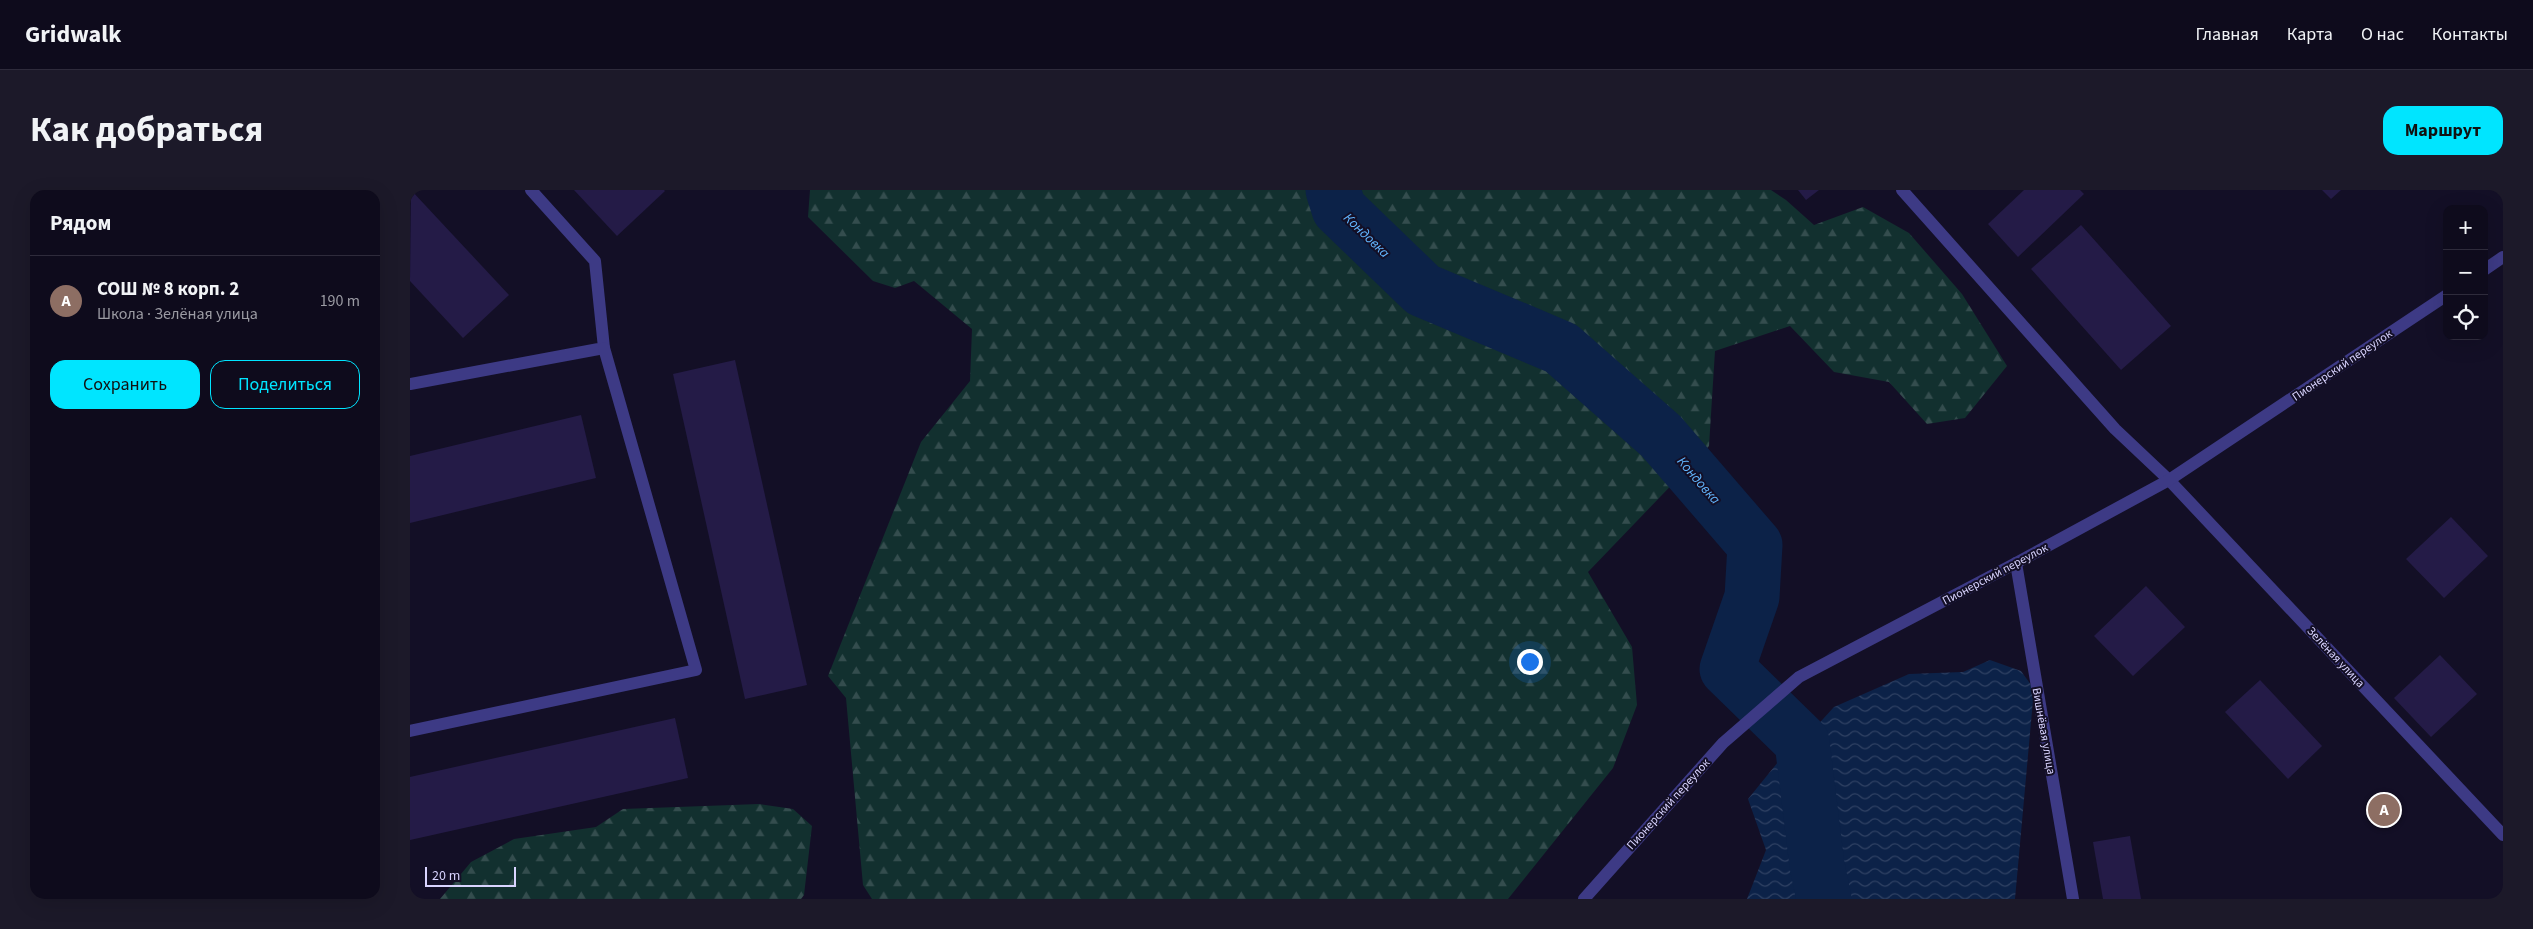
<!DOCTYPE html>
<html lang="ru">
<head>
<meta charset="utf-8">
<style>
  :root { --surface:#0e0b1c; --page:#1c1929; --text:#f1f3f6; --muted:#9b9ba3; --line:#2e2b3b; --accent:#00e5ff }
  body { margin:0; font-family:"Source Sans 3",sans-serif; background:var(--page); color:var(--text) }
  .controls { position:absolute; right:15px; top:15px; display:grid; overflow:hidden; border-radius:10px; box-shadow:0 5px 20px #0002 }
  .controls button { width:45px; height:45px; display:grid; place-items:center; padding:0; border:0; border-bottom:1px solid var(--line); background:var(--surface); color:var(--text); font:25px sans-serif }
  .scale { position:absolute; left:15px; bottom:12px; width:91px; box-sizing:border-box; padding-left:5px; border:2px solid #d9d4ff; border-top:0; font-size:14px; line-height:18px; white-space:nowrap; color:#d9d4ff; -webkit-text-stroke:4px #130f26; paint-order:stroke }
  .you { position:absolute; left:1119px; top:471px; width:18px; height:18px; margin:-12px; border:4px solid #fff; border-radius:50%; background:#1a73e8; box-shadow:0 0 0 8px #1a73e833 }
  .badge { display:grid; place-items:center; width:32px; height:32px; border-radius:50%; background:var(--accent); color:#fff; font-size:16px; font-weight:700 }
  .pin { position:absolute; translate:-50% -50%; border:2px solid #fff; box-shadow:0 1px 5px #0006 }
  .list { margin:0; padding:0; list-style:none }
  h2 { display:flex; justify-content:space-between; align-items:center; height:65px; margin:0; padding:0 20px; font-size:21px }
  h2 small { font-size:16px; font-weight:400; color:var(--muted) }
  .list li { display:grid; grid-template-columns:32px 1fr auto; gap:15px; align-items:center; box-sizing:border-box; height:90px; padding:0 20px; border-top:1px solid var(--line) }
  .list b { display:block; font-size:19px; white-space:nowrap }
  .list p { margin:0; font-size:16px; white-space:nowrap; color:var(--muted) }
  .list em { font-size:16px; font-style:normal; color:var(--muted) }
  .actions { display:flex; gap:10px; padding:15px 20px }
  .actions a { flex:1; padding:11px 0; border:1px solid var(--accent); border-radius:15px; text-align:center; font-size:18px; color:var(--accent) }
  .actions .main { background:var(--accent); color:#111 }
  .icon { flex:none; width:28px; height:28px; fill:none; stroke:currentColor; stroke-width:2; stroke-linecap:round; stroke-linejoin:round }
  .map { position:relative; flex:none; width:2093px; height:709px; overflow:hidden; border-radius:15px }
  header { display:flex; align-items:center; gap:30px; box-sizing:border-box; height:70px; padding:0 25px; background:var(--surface); border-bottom:1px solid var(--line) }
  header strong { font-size:24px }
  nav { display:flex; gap:28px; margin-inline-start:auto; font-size:18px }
  .intro { display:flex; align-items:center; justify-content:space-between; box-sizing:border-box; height:120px; padding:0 30px }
  h1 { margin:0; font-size:35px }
  .button { padding:12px 22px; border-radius:15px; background:var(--accent); color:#111; font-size:18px; font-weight:700 }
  main { display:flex; gap:30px; padding:0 30px }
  aside { flex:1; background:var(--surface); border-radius:15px; box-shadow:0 5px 20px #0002 }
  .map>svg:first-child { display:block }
  .forest { fill:url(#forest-firs) }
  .water { fill:url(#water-waves) }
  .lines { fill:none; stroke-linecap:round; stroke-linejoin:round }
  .river { stroke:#0c2248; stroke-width:55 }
  .building { fill:#241b47 }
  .service { stroke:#3d3a85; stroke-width:12 }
  .minor { stroke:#3d3a85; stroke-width:12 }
  .labels { text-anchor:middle; stroke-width:4; stroke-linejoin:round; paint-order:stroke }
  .street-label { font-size:12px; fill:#d9d4ff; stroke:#130f26 }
  .water-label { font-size:14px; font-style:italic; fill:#62b6ff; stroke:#130f26 }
</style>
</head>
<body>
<header>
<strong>Gridwalk</strong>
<nav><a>Главная</a><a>Карта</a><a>О нас</a><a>Контакты</a></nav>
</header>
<div class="intro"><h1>Как добраться</h1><a class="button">Маршрут</a></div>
<main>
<aside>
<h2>Рядом<small></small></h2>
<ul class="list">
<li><span class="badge" style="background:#8d6e63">A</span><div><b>СОШ № 8 корп. 2</b><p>Школа · Зелёная улица</p></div><em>190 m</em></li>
</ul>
<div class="actions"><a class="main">Сохранить</a><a>Поделиться</a></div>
</aside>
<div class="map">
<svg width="2093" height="709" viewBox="0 0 2093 709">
  <defs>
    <pattern id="forest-firs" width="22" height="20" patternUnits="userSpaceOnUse" patternTransform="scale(1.25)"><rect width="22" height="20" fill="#12302f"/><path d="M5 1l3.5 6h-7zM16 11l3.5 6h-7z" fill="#344d4e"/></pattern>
    <pattern id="water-waves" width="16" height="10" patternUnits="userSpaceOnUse" patternTransform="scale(1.25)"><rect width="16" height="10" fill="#0c2248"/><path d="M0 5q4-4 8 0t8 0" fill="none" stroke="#2f4163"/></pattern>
  </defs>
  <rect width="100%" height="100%" fill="#130f26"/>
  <!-- forest -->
  <g class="forest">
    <path d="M 400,0 L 1361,0 L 1376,10 L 1404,35 L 1453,17 L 1499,43 L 1552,104 L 1597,176 L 1555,228 L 1517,234 L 1479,192 L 1424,182 L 1380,136 L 1305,161 L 1299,256 L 1178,382 L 1222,457 L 1227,515 L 1203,578 L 1098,709 L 462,709 L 453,695 L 436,508 L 418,486 L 511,252 L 560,191 L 562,139 L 504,91 L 485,98 L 463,91 L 398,27 Z"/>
    <path d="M 349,614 L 383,619 L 402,636 L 394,705 L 391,709 L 30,709 L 61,672 L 104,649 L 186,637 L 213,619 Z"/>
  </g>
  <!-- water -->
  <path class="water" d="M 1580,470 L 1611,481 L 1624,499 L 1605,709 L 1337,709 L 1356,660 L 1338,609 L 1377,561 L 1392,552 L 1424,517 L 1499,484 L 1553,482 Z"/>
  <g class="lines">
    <!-- river -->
    <path class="river" d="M 923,0 L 929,19 L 1013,100 L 1151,158 L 1251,246 L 1345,355 L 1342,407 L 1317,479 L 1392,552 L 1407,675 L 1414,709"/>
  </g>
  <!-- building -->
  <g class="building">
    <path d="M 1,0 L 99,105 L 53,148 L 0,91 Z"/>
    <path d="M 164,0 L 254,0 L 255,1 L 207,46 Z"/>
    <path d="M 1388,0 L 1409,0 L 1396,10 Z"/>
    <path d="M 1614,0 L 1670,0 L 1674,4 L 1608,67 L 1578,34 Z"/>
    <path d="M 1912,0 L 1931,0 L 1921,9 Z"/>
    <path d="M 1671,35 L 1761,136 L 1711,180 L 1621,79 Z"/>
    <path d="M 325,170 L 397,495 L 335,509 L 263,184 Z"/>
    <path d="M 171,225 L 186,288 L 0,333 L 0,266 Z"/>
    <path d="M 2041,327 L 2078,366 L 2034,408 L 1996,369 Z"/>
    <path d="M 1736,396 L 1775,437 L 1723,486 L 1684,446 Z"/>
    <path d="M 2030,465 L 2067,504 L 2021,547 L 1984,508 Z"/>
    <path d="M 1850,490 L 1912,556 L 1878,589 L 1815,522 Z"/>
    <path d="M 265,528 L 278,588 L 0,650 L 0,587 Z"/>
    <path d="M 1720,646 L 1731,709 L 1693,709 L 1683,652 Z"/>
  </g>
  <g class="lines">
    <!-- service -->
    <g class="service">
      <path d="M 1492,0 L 1705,239 L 1759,290"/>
      <path d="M 0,194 L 194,158 L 185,71 L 121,0"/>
      <path d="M 0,541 L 286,480 L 194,158"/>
    </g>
    <!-- minor -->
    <g class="minor">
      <path d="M 2074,80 L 2093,67"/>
      <path d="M 1759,290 L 2093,645"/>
      <path d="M 1606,373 L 1663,709"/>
      <path d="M 1174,709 L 1313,553 L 1389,487 L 1606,373 L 1759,290 L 2037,105"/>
    </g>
  </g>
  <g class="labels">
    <!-- street labels -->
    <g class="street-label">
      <text transform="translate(1932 175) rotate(-34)" y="4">Пионерский переулок</text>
      <text transform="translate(1585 384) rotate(-28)" y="4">Пионерский переулок</text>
      <text transform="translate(1926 467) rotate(47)" y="4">Зелёная улица</text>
      <text transform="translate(1634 541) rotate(80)" y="4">Вишнёвая улица</text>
      <text transform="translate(1258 614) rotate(-48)" y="4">Пионерский переулок</text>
    </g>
    <!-- water labels -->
    <g class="water-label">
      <text transform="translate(957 45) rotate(44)" y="5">Кондовка</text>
      <text transform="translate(1289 290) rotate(49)" y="5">Кондовка</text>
    </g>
  </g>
</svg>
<div class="controls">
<button>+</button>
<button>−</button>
<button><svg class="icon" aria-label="locate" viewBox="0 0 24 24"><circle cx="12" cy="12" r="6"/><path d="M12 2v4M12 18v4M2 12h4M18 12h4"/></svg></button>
</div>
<div class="scale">20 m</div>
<div class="you"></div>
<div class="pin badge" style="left:1974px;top:620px;background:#8d6e63">A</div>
</div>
</main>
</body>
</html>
